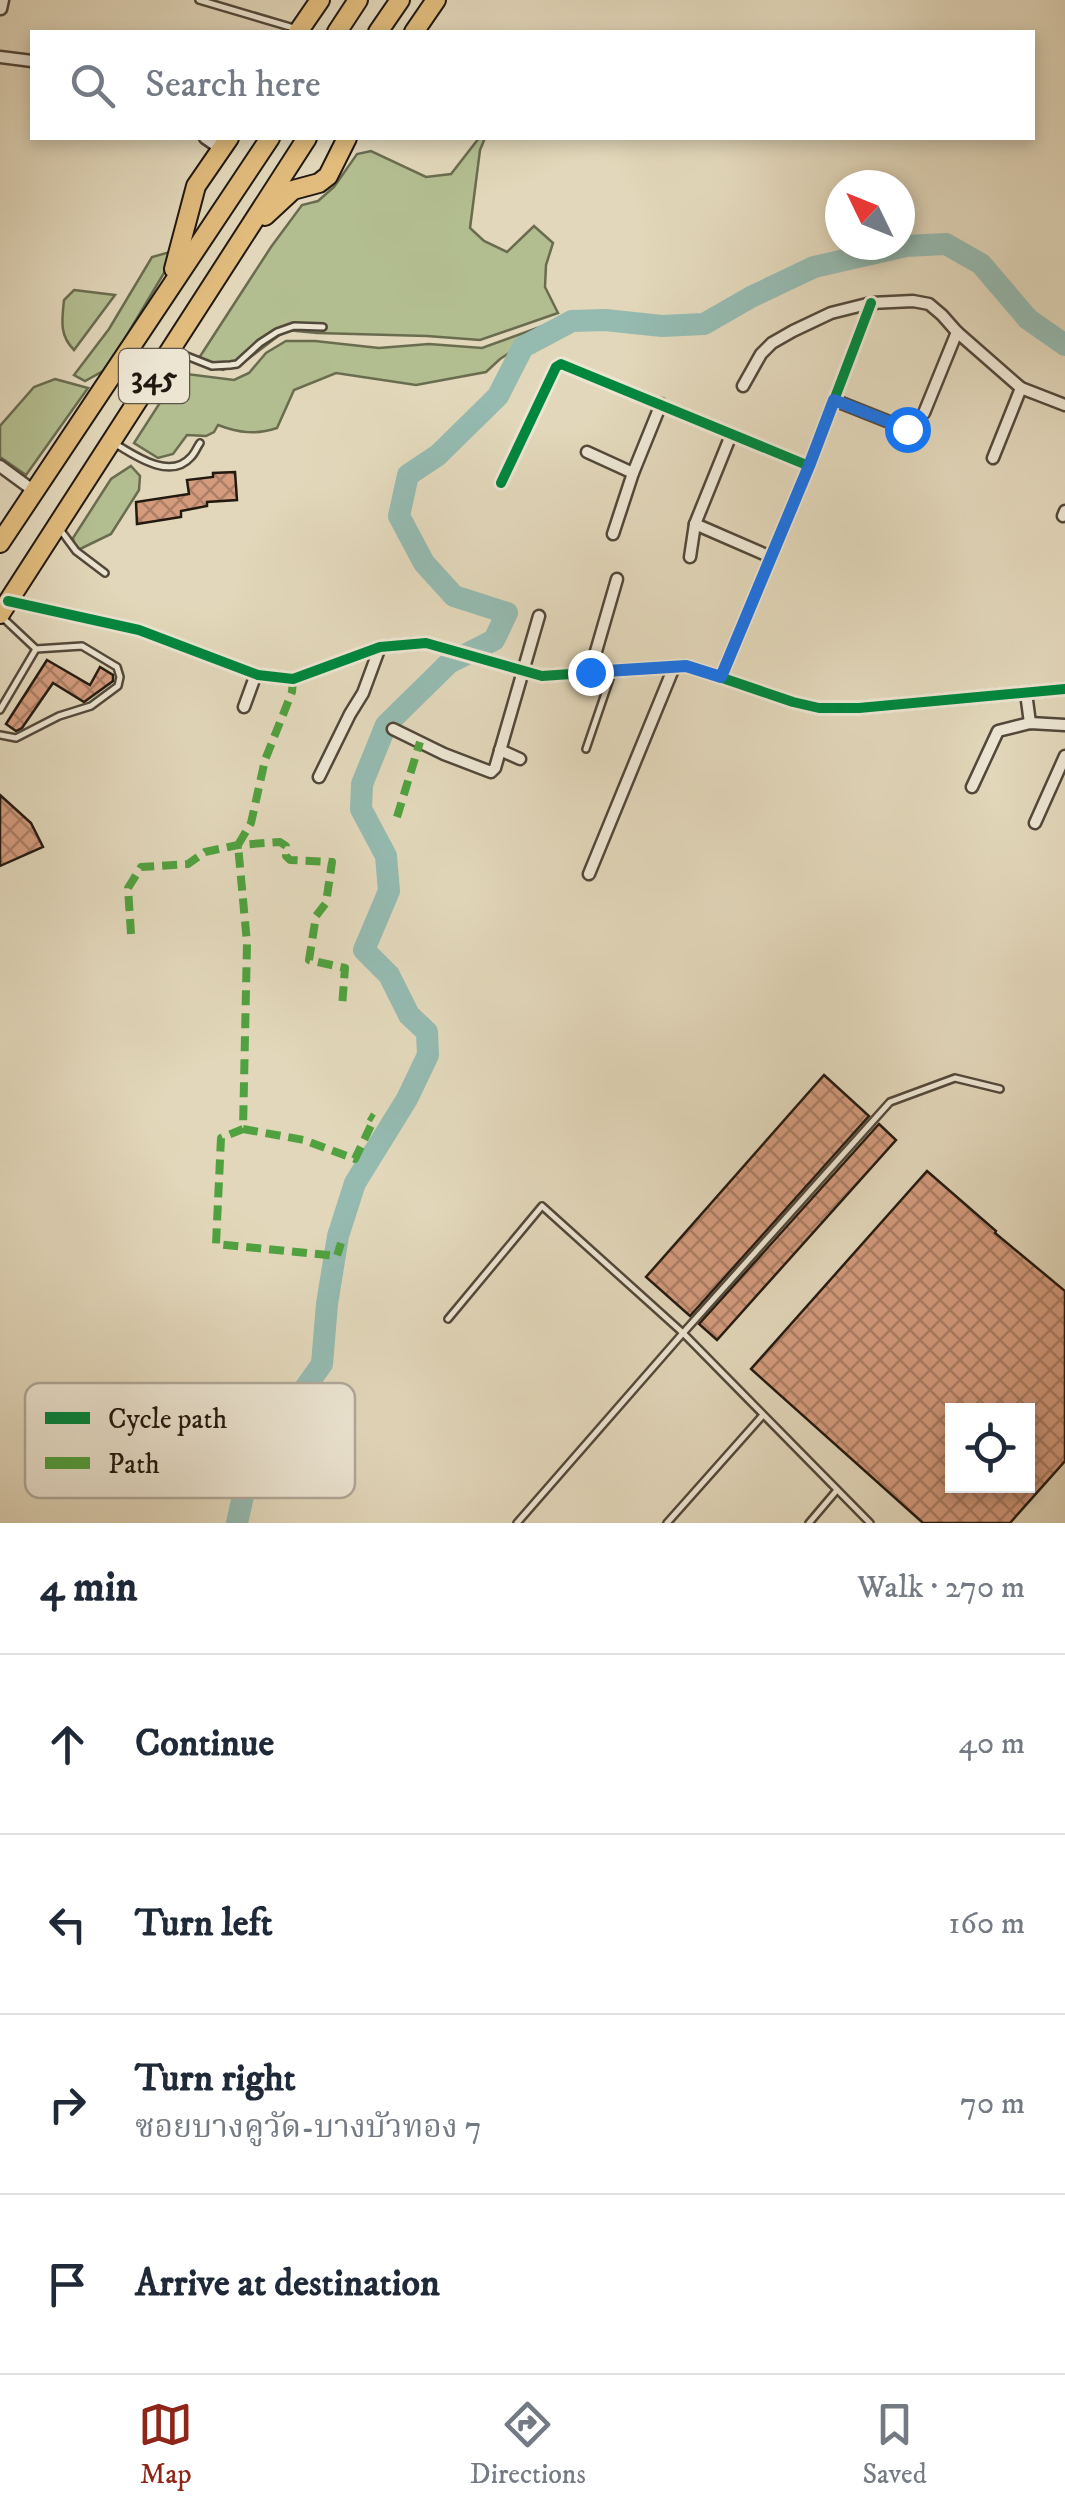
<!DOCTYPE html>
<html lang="en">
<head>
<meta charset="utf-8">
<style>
  :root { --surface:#fff; --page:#f2f2f3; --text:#1f2937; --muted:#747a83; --line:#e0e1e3; --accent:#8f2418 }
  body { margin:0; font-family:"IM FELL DW Pica","Noto Serif Thai",serif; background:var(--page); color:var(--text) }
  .controls { position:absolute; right:30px; bottom:30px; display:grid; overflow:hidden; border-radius:0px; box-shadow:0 5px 15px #0003 }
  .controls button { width:90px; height:90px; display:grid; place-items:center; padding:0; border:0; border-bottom:2px solid var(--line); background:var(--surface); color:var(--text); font:50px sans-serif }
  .compass { position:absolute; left:825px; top:170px; width:90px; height:90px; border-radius:50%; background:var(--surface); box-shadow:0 5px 15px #0003; rotate:313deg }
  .stop { position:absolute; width:30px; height:30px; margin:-22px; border:8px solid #1a73e8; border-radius:50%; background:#fff }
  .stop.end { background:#1a73e8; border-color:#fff; box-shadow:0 2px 10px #0008 }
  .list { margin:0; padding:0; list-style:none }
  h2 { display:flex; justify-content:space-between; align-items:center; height:130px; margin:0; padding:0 40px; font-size:42px }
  h2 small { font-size:32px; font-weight:400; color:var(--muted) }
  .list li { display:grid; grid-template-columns:65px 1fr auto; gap:30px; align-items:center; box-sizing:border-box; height:180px; padding:0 40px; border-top:2px solid var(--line) }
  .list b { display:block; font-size:38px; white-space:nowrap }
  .list p { margin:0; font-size:32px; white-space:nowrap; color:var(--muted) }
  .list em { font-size:32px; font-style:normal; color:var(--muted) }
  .icon { flex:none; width:55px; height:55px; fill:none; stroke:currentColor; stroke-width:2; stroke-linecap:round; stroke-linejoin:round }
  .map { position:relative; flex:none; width:1065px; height:1523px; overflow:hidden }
  .search { position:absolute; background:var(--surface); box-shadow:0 5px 15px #0003; left:30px; right:30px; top:30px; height:110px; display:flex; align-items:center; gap:25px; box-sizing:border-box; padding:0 35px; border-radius:0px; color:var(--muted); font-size:38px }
  .sheet { height:850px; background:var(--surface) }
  nav { display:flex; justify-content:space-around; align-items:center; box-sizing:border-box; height:140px; border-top:2px solid var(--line); background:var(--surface); font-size:28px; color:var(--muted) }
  nav a { display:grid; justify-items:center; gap:5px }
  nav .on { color:var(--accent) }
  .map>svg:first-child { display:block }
  .grass { fill:#b3be90; stroke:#6a6c50; stroke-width:2.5 }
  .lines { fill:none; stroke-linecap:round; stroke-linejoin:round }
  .river { stroke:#95bab0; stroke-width:22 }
  .building { fill:url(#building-cross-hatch); stroke:#221910; stroke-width:2.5; fill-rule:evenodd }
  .lane-casing { stroke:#52483a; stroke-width:10 }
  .street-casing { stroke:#52483a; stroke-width:15 }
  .primary-casing { stroke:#221910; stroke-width:22 }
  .lane { stroke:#ece5d2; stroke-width:5 }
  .street { stroke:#ece5d2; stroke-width:10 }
  .primary { stroke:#e1bc7d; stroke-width:18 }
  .quiet { stroke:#50a13f; stroke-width:8; stroke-dasharray:15 8; stroke-linecap:butt }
  .cycleway-casing { stroke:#ece5d2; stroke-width:16 }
  .cycleway { stroke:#00873e; stroke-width:10 }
  .route { stroke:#1a73e8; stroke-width:12 }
  .labels { text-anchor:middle; stroke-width:8; stroke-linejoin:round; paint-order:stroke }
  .shield { fill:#ece5d2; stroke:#5f564a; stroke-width:2.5 }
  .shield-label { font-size:32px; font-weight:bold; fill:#221910 }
  .key { fill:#ece5d2; stroke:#afa898; stroke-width:2.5 }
  .key-label { font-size:28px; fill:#221910 }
</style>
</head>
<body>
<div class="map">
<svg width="1065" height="1523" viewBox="0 0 1065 1523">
  <defs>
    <pattern id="building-cross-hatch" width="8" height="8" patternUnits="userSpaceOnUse" patternTransform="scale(2.5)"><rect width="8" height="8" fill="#d49b7d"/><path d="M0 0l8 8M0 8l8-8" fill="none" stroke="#ac7e65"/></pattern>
  </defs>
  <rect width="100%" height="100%" fill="#e2d7ba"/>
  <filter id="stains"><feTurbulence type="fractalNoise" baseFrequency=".002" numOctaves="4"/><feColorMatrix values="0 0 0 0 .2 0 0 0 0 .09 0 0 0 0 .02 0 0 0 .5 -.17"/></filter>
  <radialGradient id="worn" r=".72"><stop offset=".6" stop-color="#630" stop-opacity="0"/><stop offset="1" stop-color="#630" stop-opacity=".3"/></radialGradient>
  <!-- grass -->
  <g class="grass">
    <path d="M 479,138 L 485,138 L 480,150 L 470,228 L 484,241 L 507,252 L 534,226 L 553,243 L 546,265 L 545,287 L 558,313 L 480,340 L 427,336 L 317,333 L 286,330 L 248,359 L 223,370 L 204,364 L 199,358 L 271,247 L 302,205 L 318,201 L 334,187 L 357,154 L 371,151 L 426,177 L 451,174 Z"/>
    <path d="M 170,252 L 164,273 L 124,340 L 103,371 L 85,381 L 74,375 L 109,329 L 152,257 Z"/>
    <path d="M 74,290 L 115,295 L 74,350 C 59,335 62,320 64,300 Z"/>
    <path d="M 559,320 L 500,359 L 486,372 L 416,385 L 336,373 L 294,390 L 277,428 C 256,435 239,433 218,425 L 214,432 L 206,436 L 187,435 L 173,454 L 158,458 L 134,443 L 179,373 L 234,380 L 249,373 L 266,353 L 286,341 L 315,341 L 379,348 L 429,344 L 482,348 Z"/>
    <path d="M 55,379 L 88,388 L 26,475 L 0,457 L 0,426 L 34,387 Z"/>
    <path d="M 131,466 L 140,476 L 139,490 L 111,534 L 80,549 L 74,546 L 73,538 L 111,479 Z"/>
  </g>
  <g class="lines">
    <!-- river -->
    <path class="river" d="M 237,1523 L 243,1496 L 281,1422 L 322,1364 L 327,1304 L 338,1236 L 355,1183 L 407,1099 L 428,1055 L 427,1032 L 409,1015 L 389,975 L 364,950 L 389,891 L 386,856 L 361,809 L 362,784 L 386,725 L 449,663 L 494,640 L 507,613 L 454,596 L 424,563 L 399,516 L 408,475 L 438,455 L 498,396 L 523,347 L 572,321 L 605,320 L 662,326 L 704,324 L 751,297 L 814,267 L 906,246 L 946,244 L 981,264 L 1028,319 L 1065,345"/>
  </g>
  <!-- building -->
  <g class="building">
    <path d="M 235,472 L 237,500 L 207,502 L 207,506 L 181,511 L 181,517 L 137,524 L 136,502 L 189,494 L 187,480 L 213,477 L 213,473 Z"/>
    <path d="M 47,660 L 90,685 L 100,667 L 113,675 L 113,681 L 84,702 L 53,683 L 22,728 L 16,731 L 6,724 Z"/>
    <path d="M 0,795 L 31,823 L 43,847 L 0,866 Z"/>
    <path d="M 824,1075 L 869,1116 L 690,1316 L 646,1277 Z"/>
    <path d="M 879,1124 L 896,1140 L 717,1340 L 699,1324 Z"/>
    <path d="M 927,1171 L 996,1231 L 995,1233 L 1065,1291 L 1065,1461 L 1010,1523 L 923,1523 L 751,1369 ZM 952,1410 L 1028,1410 L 1028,1486 L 952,1486 Z"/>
  </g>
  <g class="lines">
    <!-- lane casing -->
    <g class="lane-casing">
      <g id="lane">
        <path d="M 199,0 L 297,29"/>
        <path d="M 174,351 L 212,366 L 230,365 L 237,364 L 260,343 L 277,332 L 294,326 L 323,327"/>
        <path d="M 114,443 C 134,455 170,481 191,457 C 195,453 197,447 200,443"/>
        <path d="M 59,528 L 76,551 L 105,573"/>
        <path d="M 0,710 L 36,649 L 2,617"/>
        <path d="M 0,735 L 16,738 L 59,716 L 91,706 L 118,686 L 120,677 L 117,667 L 82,646 L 36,649"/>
        <path d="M 586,749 L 612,673"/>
        <path d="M 448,1319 L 542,1206 L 683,1333 L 870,1523"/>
        <path d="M 517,1523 L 683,1333 L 890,1102 L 955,1078 L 1000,1089"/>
        <path d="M 667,1523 L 763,1415"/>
        <path d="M 809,1523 L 837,1490"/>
      </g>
    </g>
    <!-- street casing -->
    <g class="street-casing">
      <g id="street">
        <path d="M 1,9 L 3,0"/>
        <path d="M 0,57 L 32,61"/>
        <path d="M 205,138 L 221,149"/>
        <path d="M 743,386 L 761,354 L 772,343 L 793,331 L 831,313 L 871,303 L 913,301 L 929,304 L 942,315 L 957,332 L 1021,388 L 1065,405"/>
        <path d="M 834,400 L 907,429"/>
        <path d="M 924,413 L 957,332"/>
        <path d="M 587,452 L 633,473"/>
        <path d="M 993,458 L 1021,388"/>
        <path d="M 0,466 L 34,491"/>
        <path d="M 501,483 L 556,367 L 561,364 L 809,466"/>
        <path d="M 1063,516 L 1065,511"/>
        <path d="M 695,524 L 771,557"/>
        <path d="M 613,534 L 633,473 L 661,404"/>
        <path d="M 690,557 L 695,524 L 731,435"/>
        <path d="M 8,601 L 139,630 L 258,675 L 293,679 L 380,647 L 426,643 L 542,676 L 687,666 L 793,702 L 819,708 L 859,708 L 1065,689"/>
        <path d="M 590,672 L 617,579"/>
        <path d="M 721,677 L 809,466 L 871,303"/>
        <path d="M 1026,693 L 1030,723"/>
        <path d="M 244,707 L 256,674"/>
        <path d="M 393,729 L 444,754 L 491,772 L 495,768 L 539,616"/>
        <path d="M 500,750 L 520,759"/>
        <path d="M 319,777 L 350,714 L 363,693 L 380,647"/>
        <path d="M 972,787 L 998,731 L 1030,723 L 1065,725"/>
        <path d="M 1035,823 L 1065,756"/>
        <path d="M 589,874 L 674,667"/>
      </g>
    </g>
    <!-- primary casing -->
    <g class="primary-casing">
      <g id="primary">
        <path d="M 298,32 L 320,0"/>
        <path d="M 337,32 L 358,0"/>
        <path d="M 378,32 L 400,0"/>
        <path d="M 414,32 L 436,0"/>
        <path d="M 265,216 L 293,190 L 319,183 L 328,176 L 347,138"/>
        <path d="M 174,269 L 196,186 L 229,138"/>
        <path d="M 0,543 L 270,138"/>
        <path d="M 0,614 L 307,138"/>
      </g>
    </g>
    <!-- lane -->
    <use href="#lane" class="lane"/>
    <!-- street -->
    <use href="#street" class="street"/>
    <!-- primary -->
    <use href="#primary" class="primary"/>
    <!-- quiet -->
    <g class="quiet">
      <path d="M 293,679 L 292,692 L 265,760 L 251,823 L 238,845 L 247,943 L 243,1129 L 221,1138 L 216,1244 L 337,1256 L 341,1243"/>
      <path d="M 397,817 L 420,742"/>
      <path d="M 131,934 L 128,888 L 141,867 L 188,864 L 205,852 L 238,845 L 280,842 L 286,846 L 286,856 L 290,860 L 332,862 L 326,903 L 316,916 L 309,960 L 345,968 L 342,1007"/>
      <path d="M 243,1129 L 304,1140 L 355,1159 L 374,1119 L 369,1116"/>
    </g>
    <!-- cycleway casing -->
    <g class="cycleway-casing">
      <g id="cycleway">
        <path d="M 501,483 L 556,367 L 561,364 L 809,466"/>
        <path d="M 8,601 L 139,630 L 258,675 L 293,679 L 380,647 L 426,643 L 542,676 L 687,666 L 793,702 L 819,708 L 859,708 L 1065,689"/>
        <path d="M 721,677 L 809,466 L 871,303"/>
      </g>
    </g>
    <!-- cycleway -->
    <use href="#cycleway" class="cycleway"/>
  </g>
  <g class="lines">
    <!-- route -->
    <path class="route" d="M 590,672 L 686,666 L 721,677 L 809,466 L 834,400 L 907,429"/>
  </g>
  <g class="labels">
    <!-- shield labels -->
    <rect class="shield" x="119" y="349" width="70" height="54" rx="8"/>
    <g class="shield-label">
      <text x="154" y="387">345</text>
    </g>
  </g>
  <!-- legend -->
  <rect x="25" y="1383" width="330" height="115" rx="15" class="key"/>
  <rect x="45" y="1412" width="45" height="12" fill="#00873e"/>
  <rect x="45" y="1457" width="45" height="12" fill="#50a13f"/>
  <g class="key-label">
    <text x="108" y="1428">Cycle path</text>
    <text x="108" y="1473">Path</text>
  </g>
  <rect width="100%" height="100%" filter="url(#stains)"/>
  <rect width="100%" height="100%" fill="url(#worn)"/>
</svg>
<div class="controls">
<button><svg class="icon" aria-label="locate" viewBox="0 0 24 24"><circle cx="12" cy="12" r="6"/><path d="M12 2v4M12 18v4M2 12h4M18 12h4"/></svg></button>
</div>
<svg class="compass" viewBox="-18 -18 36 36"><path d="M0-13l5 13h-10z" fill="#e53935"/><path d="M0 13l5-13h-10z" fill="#747a83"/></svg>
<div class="stop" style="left:907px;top:429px"></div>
<div class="stop end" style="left:590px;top:672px"></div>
<div class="search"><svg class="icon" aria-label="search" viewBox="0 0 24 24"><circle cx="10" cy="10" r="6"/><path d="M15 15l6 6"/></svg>Search here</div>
</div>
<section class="sheet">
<h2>4 min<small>Walk · 270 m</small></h2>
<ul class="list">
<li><svg class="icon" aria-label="ahead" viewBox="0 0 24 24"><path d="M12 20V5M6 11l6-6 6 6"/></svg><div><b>Continue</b></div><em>40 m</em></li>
<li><svg class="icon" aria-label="left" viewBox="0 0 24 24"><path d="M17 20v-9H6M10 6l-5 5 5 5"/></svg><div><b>Turn left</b></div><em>160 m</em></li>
<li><svg class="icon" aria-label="right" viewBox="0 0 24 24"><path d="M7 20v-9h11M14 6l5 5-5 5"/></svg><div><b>Turn right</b><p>ซอยบางคูวัด-บางบัวทอง 7</p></div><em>70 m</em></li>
<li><svg class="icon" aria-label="arrive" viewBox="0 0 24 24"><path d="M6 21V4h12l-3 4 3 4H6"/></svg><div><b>Arrive at destination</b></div></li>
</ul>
</section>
<nav>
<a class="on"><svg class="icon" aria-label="map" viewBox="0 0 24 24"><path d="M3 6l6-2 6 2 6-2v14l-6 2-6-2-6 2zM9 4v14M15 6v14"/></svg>Map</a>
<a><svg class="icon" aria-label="directions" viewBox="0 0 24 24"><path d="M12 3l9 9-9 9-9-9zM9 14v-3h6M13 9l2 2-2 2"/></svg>Directions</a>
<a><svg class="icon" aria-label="saved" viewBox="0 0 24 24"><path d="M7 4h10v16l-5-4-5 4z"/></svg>Saved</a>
</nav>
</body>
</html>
